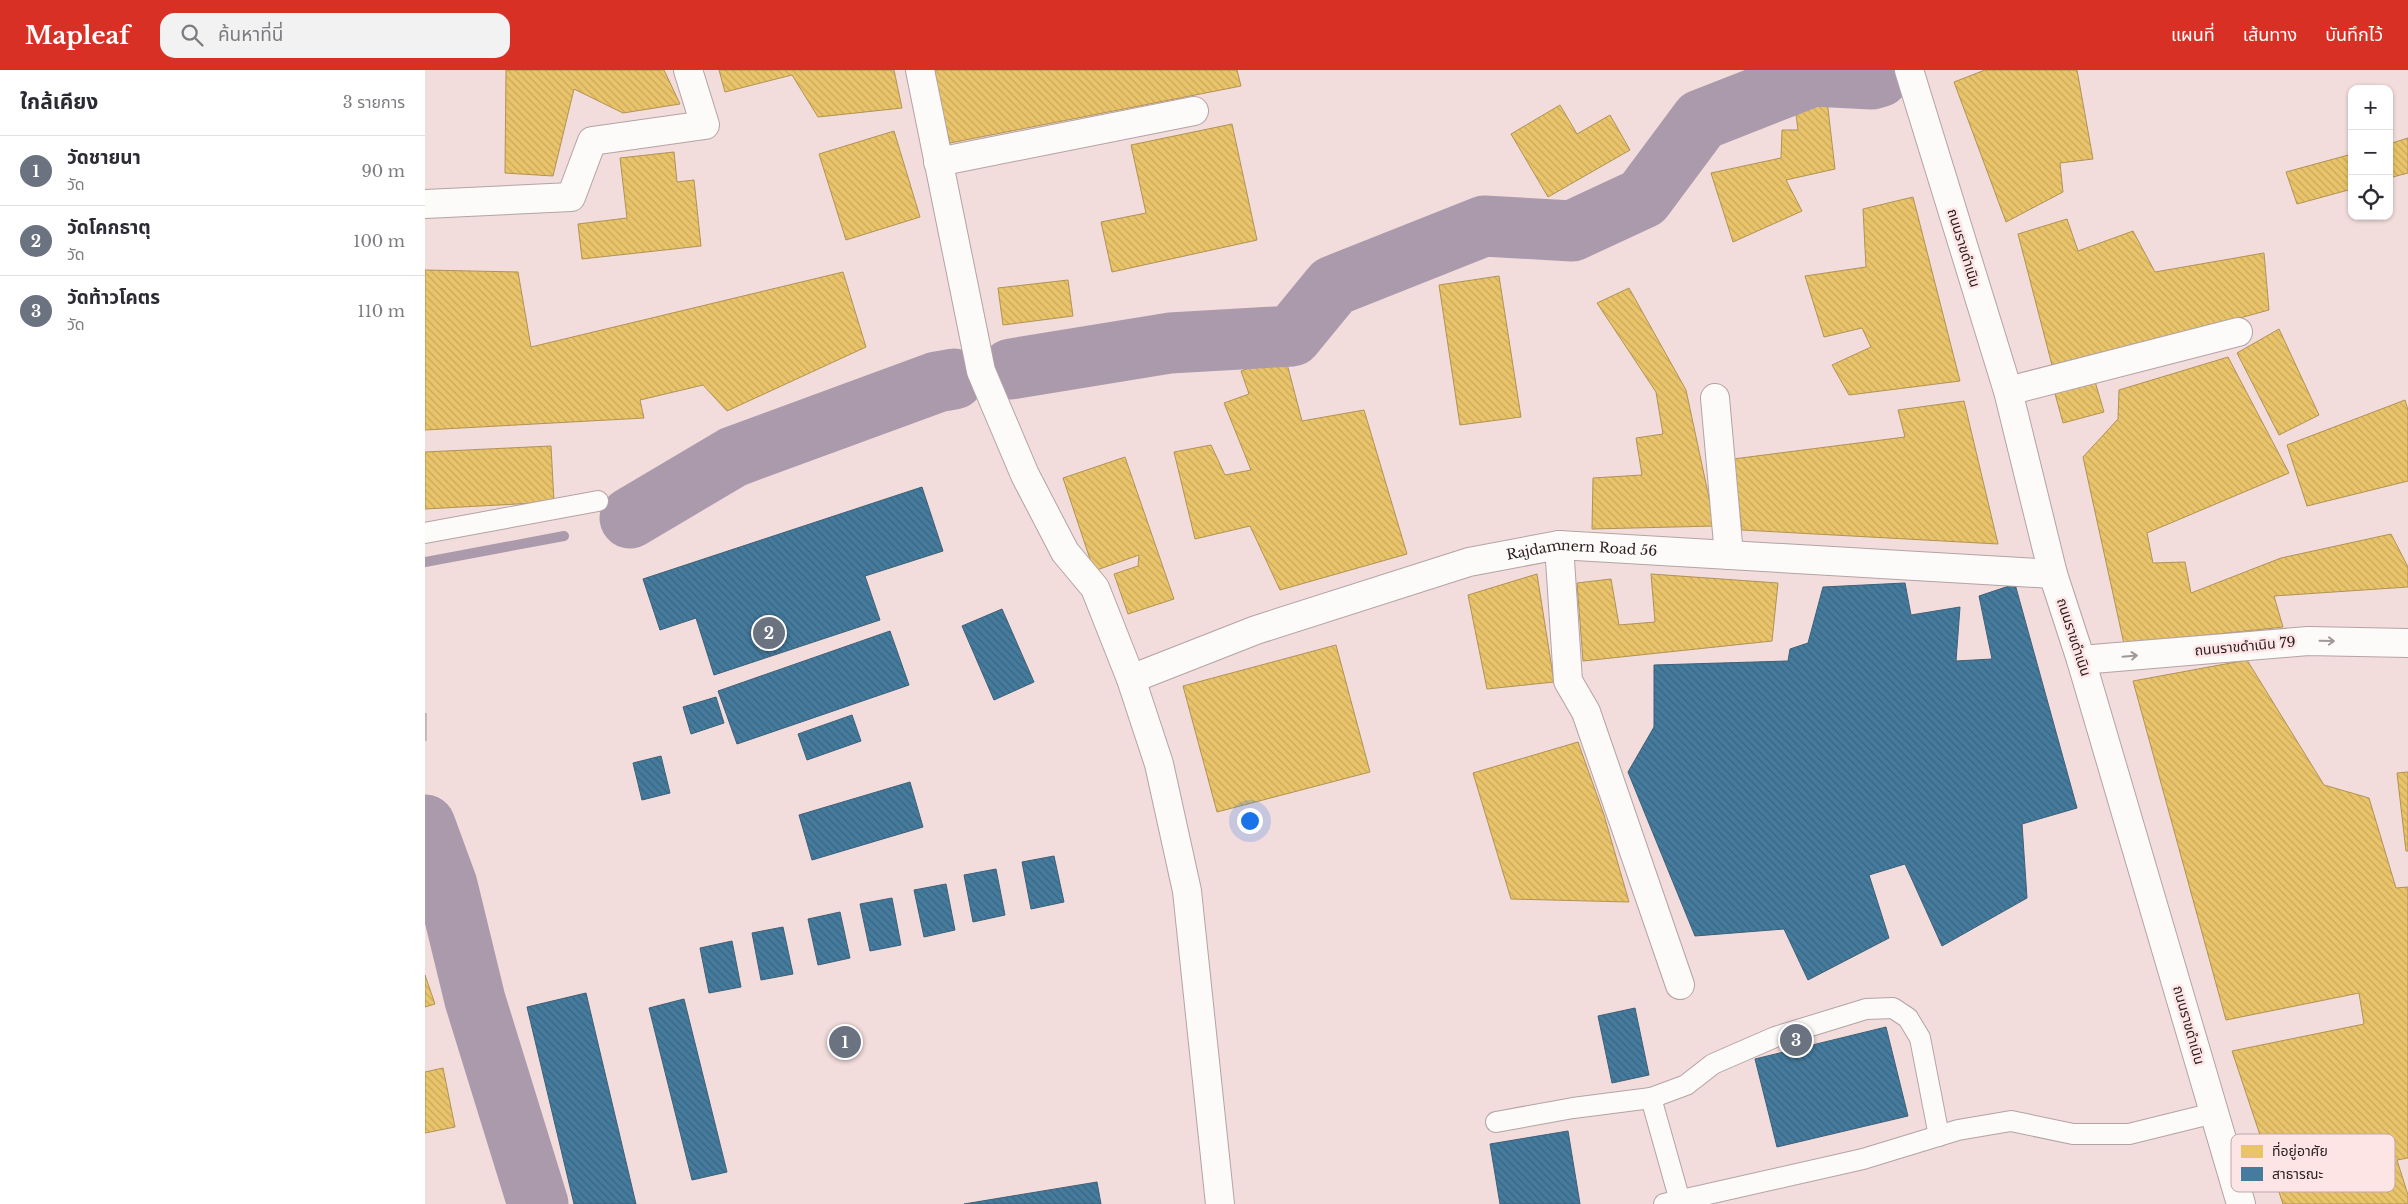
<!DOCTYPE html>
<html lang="th">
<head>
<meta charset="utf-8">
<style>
  :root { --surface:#fff; --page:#f2f2f3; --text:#2b2b33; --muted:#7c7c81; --line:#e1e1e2; --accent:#d93025 }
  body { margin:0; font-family:"Libre Baskerville","Noto Sans Thai",serif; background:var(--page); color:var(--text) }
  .controls { position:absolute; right:15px; top:15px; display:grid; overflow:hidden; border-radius:10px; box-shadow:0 1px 4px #0004 }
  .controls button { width:45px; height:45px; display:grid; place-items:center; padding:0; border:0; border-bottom:1px solid var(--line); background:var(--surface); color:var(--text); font:25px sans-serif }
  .you { position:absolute; left:824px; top:750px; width:18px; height:18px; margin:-12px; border:4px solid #fff; border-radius:50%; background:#1a73e8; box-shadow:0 0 0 8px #1a73e833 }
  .badge { display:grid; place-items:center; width:32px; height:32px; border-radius:50%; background:var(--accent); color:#fff; font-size:16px; font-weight:700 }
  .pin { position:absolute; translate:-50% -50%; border:2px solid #fff; box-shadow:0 1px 5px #0006 }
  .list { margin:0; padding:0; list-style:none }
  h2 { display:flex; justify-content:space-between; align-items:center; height:65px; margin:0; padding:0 20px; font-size:21px }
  h2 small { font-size:16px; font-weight:400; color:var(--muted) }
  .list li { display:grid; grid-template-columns:32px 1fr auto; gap:15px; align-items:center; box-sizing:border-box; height:70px; padding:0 20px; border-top:1px solid var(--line) }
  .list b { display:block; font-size:19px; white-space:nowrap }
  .list p { margin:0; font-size:16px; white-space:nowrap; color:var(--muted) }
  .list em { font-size:16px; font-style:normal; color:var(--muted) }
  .icon { flex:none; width:28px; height:28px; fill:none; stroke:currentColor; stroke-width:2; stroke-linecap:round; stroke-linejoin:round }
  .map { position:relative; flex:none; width:1983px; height:1134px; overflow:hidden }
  header { display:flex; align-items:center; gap:30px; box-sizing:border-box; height:70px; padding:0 25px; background:var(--accent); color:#fff }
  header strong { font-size:24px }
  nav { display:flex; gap:28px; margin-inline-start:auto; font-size:18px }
  .search { width:350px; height:45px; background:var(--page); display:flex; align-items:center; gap:12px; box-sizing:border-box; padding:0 18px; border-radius:15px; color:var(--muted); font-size:19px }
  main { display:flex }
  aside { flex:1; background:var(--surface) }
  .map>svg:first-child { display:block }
  .homes { fill:url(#homes-back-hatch); stroke:#b19354 }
  .public { fill:url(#public-back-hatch); stroke:#3e6078 }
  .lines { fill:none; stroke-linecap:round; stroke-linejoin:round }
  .stream { stroke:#ab9aac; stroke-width:10 }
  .river { stroke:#ab9aac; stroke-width:61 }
  .street-tunnel { stroke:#cbb6b6; stroke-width:28; stroke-dasharray:28 14; stroke-linecap:butt }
  .lane-casing { stroke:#b4a3a4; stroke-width:22 }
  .street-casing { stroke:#b4a3a4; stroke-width:30 }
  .secondary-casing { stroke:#b4a3a4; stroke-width:30 }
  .lane { stroke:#fdfafa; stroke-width:20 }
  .street { stroke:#fdfafa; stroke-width:28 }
  .secondary { stroke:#fdfafa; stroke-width:28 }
  .oneway { stroke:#a09898 }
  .labels { text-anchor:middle; stroke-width:5; stroke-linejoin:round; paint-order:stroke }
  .street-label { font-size:14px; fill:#2e2020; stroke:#fde4e5 }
  .key { fill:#fde4e5; stroke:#bfa9aa; stroke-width:1 }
  .key-label { font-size:14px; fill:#2e2020 }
</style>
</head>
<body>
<header>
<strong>Mapleaf</strong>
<div class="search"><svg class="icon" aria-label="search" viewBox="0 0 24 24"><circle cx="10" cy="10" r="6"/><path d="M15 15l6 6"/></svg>ค้นหาที่นี่</div>
<nav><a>แผนที่</a><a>เส้นทาง</a><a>บันทึกไว้</a></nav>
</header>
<main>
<aside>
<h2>ใกล้เคียง<small>3 รายการ</small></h2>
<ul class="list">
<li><span class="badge" style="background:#6b7280">1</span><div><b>วัดชายนา</b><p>วัด</p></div><em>90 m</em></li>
<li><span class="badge" style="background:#6b7280">2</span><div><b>วัดโคกธาตุ</b><p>วัด</p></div><em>100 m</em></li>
<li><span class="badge" style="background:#6b7280">3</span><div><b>วัดท้าวโคตร</b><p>วัด</p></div><em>110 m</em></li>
</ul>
</aside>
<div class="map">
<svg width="1983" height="1134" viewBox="0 0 1983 1134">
  <defs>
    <pattern id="homes-back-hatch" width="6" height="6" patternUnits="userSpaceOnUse" patternTransform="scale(1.25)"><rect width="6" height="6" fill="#e9c46a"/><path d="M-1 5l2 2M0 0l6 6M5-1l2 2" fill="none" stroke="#c8a85c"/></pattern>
    <pattern id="public-back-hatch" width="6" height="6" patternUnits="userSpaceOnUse" patternTransform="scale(1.25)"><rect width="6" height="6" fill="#457b9d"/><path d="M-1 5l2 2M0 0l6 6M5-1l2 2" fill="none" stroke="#3a6480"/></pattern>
  </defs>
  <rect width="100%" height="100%" fill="#f2dcdc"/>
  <!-- homes -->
  <g class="homes">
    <path d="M 81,0 L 239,0 L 255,34 L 198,43 L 149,19 L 128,106 L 80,103 Z"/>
    <path d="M 294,0 L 469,0 L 477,38 L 393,47 L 367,5 L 300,22 Z"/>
    <path d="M 506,0 L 812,0 L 816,16 L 525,73 Z"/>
    <path d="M 1560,0 L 1652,0 L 1668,89 L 1635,93 L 1638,122 L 1581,152 L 1529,12 Z"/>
    <path d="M 1402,30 L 1410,99 L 1361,110 L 1377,141 L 1308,172 L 1286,103 L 1356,88 L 1357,60 L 1373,60 L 1370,37 Z"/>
    <path d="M 1135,35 L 1152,64 L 1185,45 L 1205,80 L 1123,127 L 1086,64 Z"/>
    <path d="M 807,54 L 832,170 L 687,202 L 676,152 L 721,143 L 706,75 Z"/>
    <path d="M 469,61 L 495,147 L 421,170 L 394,84 Z"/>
    <path d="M 1983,68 L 1983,103 L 1964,108 L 1964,74 Z"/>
    <path d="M 249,82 L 252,112 L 269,110 L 276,176 L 157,189 L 153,154 L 202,148 L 195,88 Z"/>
    <path d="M 1927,84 L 1927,119 L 1872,134 L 1861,102 Z"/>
    <path d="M 1488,127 L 1535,311 L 1424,325 L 1407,295 L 1446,277 L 1437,258 L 1399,267 L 1380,206 L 1441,197 L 1438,139 Z"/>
    <path d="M 1642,149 L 1653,181 L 1708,161 L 1730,202 L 1839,183 L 1844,240 L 1628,299 L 1593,164 Z"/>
    <path d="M 0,200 L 93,202 L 106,277 L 418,202 L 441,277 L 302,341 L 278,315 L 215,330 L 219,348 L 0,360 Z"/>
    <path d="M 1074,206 L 1096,347 L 1035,355 L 1014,215 Z"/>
    <path d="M 643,210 L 648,246 L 578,255 L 573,218 Z"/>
    <path d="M 1204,218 L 1261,320 L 1290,456 L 1167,459 L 1168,408 L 1217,405 L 1211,368 L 1238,364 L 1231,322 L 1172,233 Z"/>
    <path d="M 1854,259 L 1894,345 L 1854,365 L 1812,283 Z"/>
    <path d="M 860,286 L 877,351 L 939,340 L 982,484 L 855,520 L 825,456 L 770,469 L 749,382 L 786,375 L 800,405 L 826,400 L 799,333 L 824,324 L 816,301 Z"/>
    <path d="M 1803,287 L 1864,403 L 1722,463 L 1728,493 L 1760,492 L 1766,523 L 1856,488 L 1966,464 L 1983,497 L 1983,517 L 1849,526 L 1858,557 L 1699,574 L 1658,387 L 1693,349 L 1694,320 Z"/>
    <path d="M 1669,308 L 1679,342 L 1638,353 L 1629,320 Z"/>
    <path d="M 1980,330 L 1983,340 L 1983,411 L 1882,436 L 1862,375 Z"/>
    <path d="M 1539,331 L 1573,474 L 1317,460 L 1308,389 L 1480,367 L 1473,340 Z"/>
    <path d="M 126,376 L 129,432 L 0,439 L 0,382 Z"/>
    <path d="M 700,387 L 749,529 L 703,544 L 689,504 L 713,496 L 714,485 L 669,501 L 638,408 Z"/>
    <path d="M 1112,504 L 1129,612 L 1062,619 L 1043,525 Z"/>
    <path d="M 1226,504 L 1353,513 L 1347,571 L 1158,591 L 1152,513 L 1186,509 L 1194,555 L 1230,552 Z"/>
    <path d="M 911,575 L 945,702 L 792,742 L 758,616 Z"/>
    <path d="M 1822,590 L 1899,715 L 1944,728 L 1971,818 L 1983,817 L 1983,1088 L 1972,1090 L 1983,1125 L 1983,1134 L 1858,1134 L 1807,981 L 1939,954 L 1934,923 L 1801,950 L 1708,611 Z"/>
    <path d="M 1153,672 L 1179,745 L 1204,832 L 1086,829 L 1048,703 Z"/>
    <path d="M 1983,702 L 1983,781 L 1981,781 L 1972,703 Z"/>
    <path d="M 0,905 L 10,934 L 0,937 Z"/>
    <path d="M 18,998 L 30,1057 L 0,1063 L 0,1002 Z"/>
  </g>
  <!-- public -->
  <g class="public">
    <path d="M 497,417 L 518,481 L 440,506 L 455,550 L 289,605 L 271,548 L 235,560 L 218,509 Z"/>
    <path d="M 1480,513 L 1486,545 L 1535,537 L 1531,591 L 1567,589 L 1554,526 L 1590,514 L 1652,738 L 1597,754 L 1602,828 L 1517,876 L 1480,794 L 1444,805 L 1464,868 L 1383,910 L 1359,859 L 1270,866 L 1203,702 L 1229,657 L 1229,595 L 1363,591 L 1365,579 L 1383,573 L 1398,517 Z"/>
    <path d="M 577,539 L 609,612 L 569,630 L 537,556 Z"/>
    <path d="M 465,561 L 484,615 L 312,674 L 293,621 Z"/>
    <path d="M 291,627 L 299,653 L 266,664 L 258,637 Z"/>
    <path d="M 427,645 L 436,671 L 382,690 L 373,664 Z"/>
    <path d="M 236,686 L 245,723 L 217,730 L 208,693 Z"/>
    <path d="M 485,712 L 498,757 L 387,790 L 374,745 Z"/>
    <path d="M 629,786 L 639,832 L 606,839 L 597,792 Z"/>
    <path d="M 571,799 L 580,845 L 548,852 L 539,805 Z"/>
    <path d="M 521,814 L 530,860 L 499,867 L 489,820 Z"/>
    <path d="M 467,828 L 476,875 L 445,881 L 435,834 Z"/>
    <path d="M 415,842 L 425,888 L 393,895 L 383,849 Z"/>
    <path d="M 358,857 L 368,904 L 336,910 L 327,863 Z"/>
    <path d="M 307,871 L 316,917 L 284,923 L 275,878 Z"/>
    <path d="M 161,923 L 211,1134 L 149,1134 L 102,937 Z"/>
    <path d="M 259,929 L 302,1102 L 267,1110 L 224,938 Z"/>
    <path d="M 1210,938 L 1224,1005 L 1187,1013 L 1173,946 Z"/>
    <path d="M 1461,957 L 1483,1046 L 1352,1077 L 1330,989 Z"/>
    <path d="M 1143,1061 L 1155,1134 L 1075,1134 L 1065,1074 Z"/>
    <path d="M 672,1112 L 676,1134 L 539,1134 Z"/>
  </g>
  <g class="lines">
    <!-- stream -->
    <path class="stream" d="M 0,492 L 139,466"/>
    <!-- river -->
    <g class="river">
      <path d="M 586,299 L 745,273 L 867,266 L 908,216 L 1059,156 L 1147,161 L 1218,128 L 1276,50 L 1388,6 L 1447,9 L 1454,7"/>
      <path d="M 205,448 L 308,387 L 512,312 L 529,309"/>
      <path d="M 0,755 L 22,815 L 50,930 L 113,1134"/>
    </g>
    <!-- street-tunnel -->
    <path class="street-tunnel" d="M 0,657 L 2,657"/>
    <!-- lane casing -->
    <g class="lane-casing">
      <g id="lane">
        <path d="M 0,463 L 173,431"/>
        <path d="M 1226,1028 L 1255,1131"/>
        <path d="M 1071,1052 L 1148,1038 L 1226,1028 L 1261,1015 L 1288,994 L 1350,967 L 1441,939 L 1468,938 L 1483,948 L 1495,968 L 1514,1066"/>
        <path d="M 1239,1134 L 1438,1089 L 1533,1060 L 1586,1051 L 1648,1064 L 1704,1064 L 1789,1043"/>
      </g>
    </g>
    <!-- street casing -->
    <g class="street-casing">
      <g id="street">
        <path d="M 495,0 L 556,301 L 600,405 L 640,482 L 670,518 L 706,609 L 734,694 L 762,821 L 795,1134"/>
        <path d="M 513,92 L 769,41"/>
        <path d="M 0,134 L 146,127 L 167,71 L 280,55 L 263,0"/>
        <path d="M 1583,321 L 1813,262"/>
        <path d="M 1290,328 L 1304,485"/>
        <path d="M 1134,475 L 1143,611 L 1161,642 L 1255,915"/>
        <path d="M 1656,590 L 1883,571 L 1983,573"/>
        <path id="s1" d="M 706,609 L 831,560 L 1044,492 L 1134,475 L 1628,504"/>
      </g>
    </g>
    <!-- secondary casing -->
    <g class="secondary-casing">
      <path id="secondary" d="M 1484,0 L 1583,321 L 1628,504 L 1656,590 L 1816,1134"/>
    </g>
    <!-- lane -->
    <use href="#lane" class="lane"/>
    <!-- street -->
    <use href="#street" class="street"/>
    <!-- secondary -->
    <use href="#secondary" class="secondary"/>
  </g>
  <!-- one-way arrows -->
  <defs><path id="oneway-shaft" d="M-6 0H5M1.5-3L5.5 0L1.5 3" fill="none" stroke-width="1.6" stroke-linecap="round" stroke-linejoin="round" transform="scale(1.25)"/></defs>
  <g class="oneway">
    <use href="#oneway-shaft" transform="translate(1902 571) rotate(1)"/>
    <use href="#oneway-shaft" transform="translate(1705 586) rotate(-5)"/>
  </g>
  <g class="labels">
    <!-- street labels -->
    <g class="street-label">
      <text transform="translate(1539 178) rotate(73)" y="5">ถนนราขดำเนิน</text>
      <text dy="5" stroke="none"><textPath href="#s1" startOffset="472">Rajdamnern Road 56</textPath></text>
      <text transform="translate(1649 567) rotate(72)" y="5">ถนนราขดำเนิน</text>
      <text transform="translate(1820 576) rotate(-5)" y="5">ถนนราขดำเนิน 79</text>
      <text transform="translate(1764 955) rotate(74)" y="5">ถนนราขดำเนิน</text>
    </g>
  </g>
  <!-- legend -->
  <rect x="1806" y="1064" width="164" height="58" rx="8" class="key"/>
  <rect x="1816" y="1075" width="22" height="13" fill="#e9c46a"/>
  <rect x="1816" y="1097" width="22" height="14" fill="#457b9d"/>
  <g class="key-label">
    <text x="1847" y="1086">ที่อยู่อาศัย</text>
    <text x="1847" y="1109">สาธารณะ</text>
  </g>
</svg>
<div class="controls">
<button>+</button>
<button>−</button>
<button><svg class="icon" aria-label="locate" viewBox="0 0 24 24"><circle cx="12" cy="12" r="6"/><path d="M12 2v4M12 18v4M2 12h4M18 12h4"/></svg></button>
</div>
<div class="you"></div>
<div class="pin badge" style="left:420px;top:972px;background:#6b7280">1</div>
<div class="pin badge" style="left:344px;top:563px;background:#6b7280">2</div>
<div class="pin badge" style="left:1371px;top:970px;background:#6b7280">3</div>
</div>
</main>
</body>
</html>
